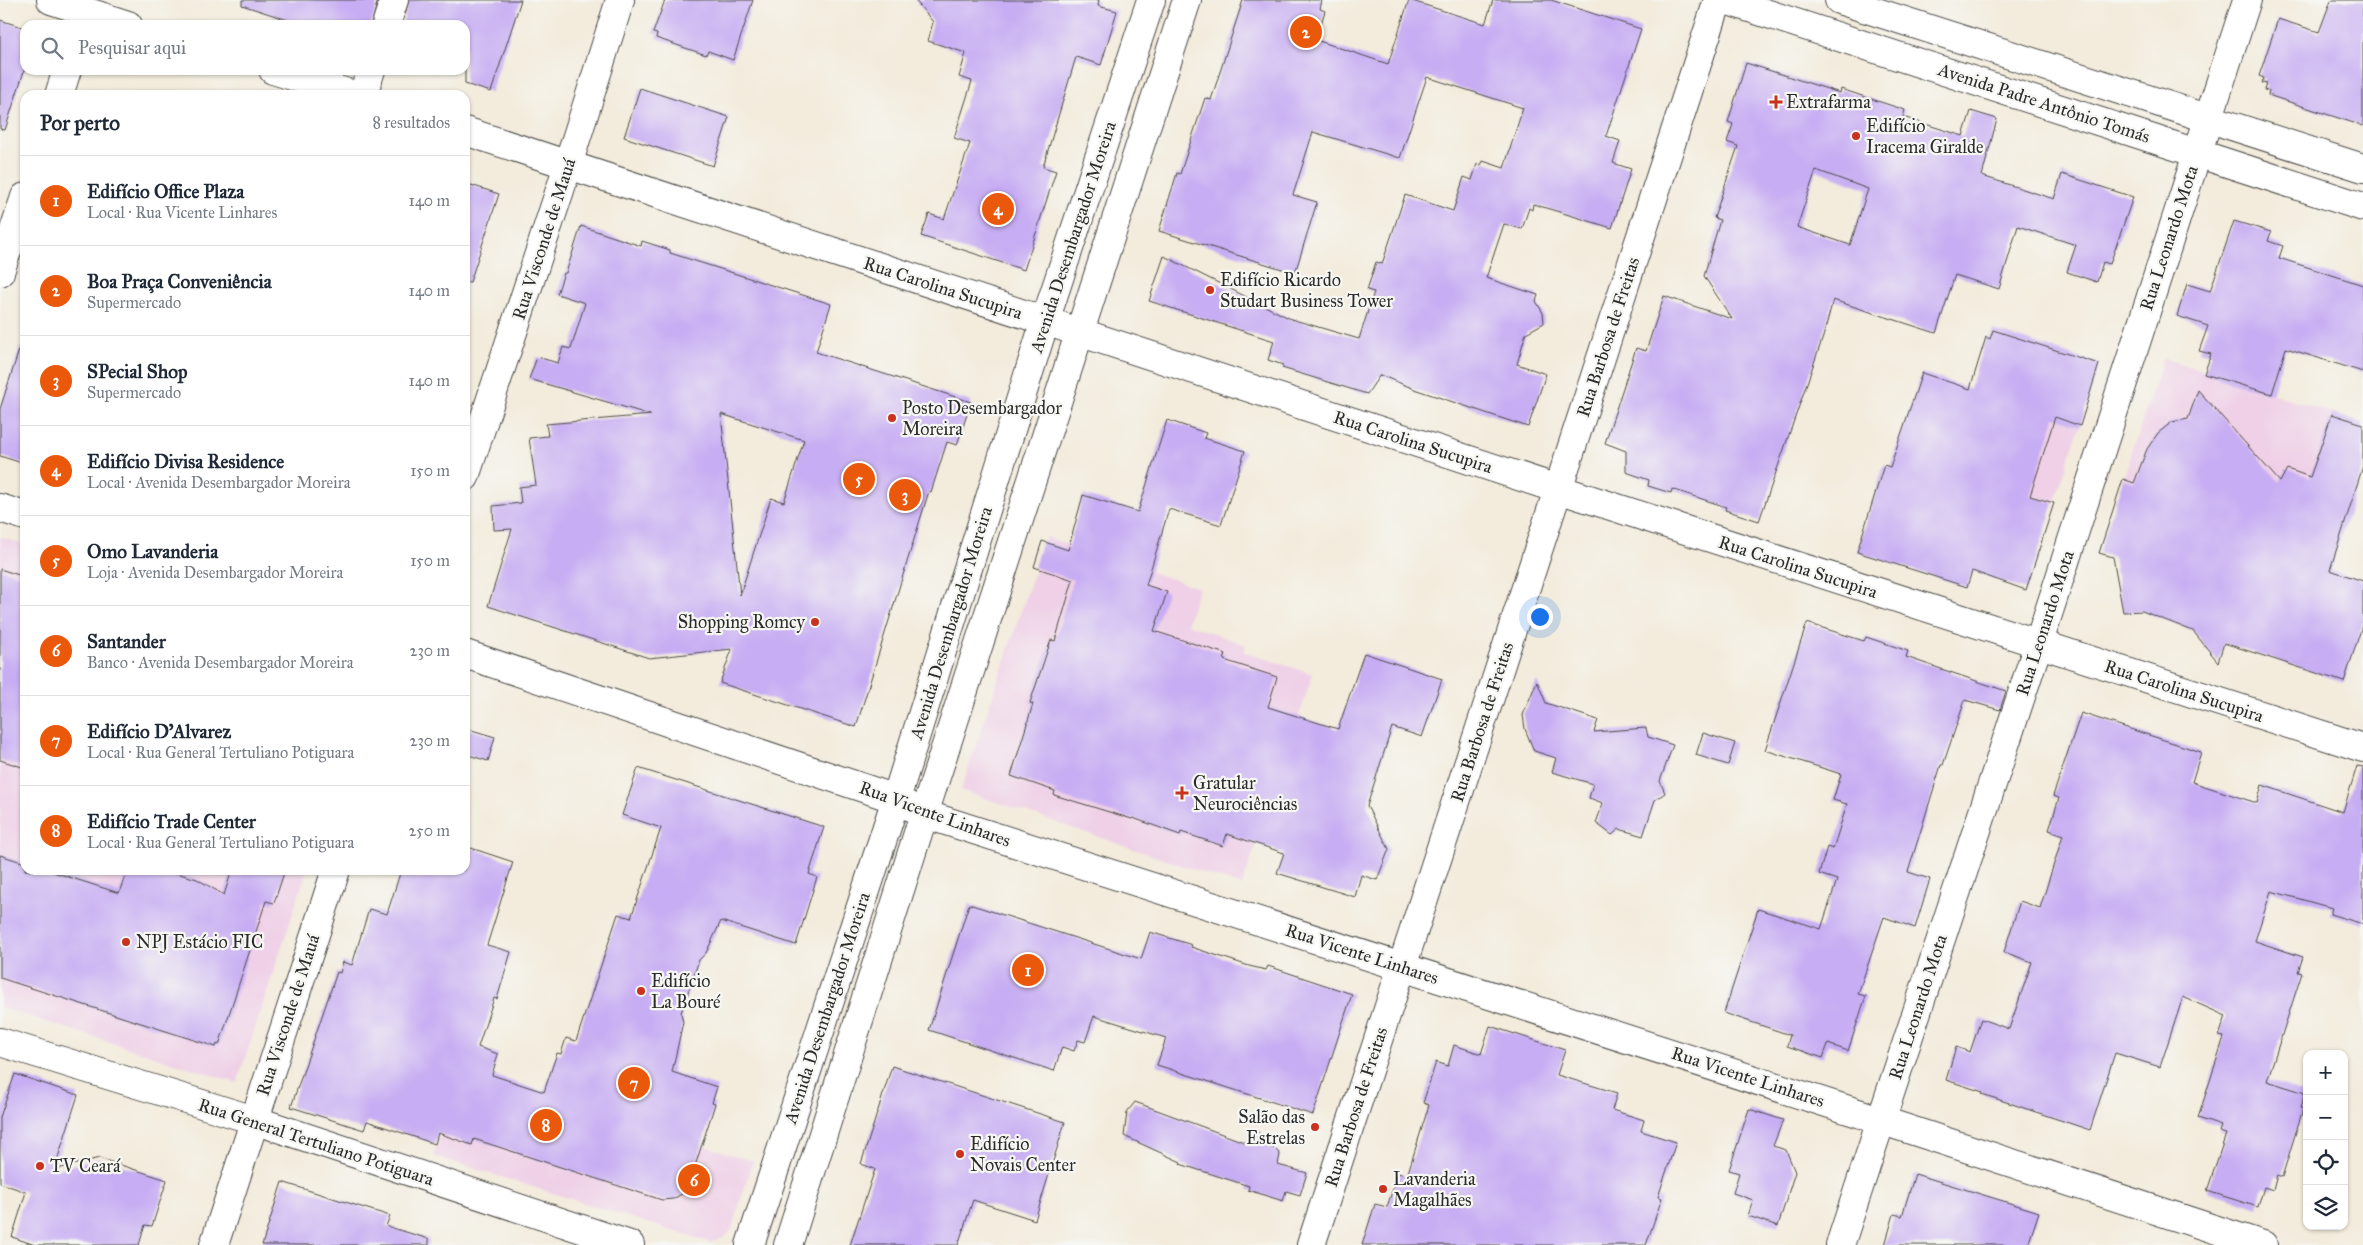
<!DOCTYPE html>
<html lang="pt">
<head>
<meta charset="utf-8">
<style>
  :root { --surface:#fff; --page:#f6f6f7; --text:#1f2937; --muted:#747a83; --line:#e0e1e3; --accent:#ea580c }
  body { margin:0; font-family:"IM FELL Great Primer",serif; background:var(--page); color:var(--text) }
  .controls { position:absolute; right:15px; bottom:15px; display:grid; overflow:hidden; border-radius:10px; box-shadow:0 1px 4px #0004 }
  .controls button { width:45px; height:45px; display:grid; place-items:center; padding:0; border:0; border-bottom:1px solid var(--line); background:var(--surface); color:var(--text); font:25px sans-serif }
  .you { position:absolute; left:1539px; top:616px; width:18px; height:18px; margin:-12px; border:4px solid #fff; border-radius:50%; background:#1a73e8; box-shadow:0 0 0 8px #1a73e833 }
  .badge { display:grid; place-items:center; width:32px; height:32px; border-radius:50%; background:var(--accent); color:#fff; font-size:16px; font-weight:700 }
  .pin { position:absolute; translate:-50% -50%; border:2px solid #fff; box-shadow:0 1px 5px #0006 }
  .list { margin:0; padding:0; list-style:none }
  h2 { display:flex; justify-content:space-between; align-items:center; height:65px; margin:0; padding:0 20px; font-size:21px }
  h2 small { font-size:16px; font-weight:400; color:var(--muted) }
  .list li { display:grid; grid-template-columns:32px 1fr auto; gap:15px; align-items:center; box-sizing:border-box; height:90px; padding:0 20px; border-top:1px solid var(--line) }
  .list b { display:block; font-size:19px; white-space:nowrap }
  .list p { margin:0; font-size:16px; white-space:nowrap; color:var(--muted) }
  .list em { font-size:16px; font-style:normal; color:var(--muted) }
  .icon { flex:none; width:28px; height:28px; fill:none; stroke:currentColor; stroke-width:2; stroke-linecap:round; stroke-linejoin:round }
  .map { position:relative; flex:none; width:2363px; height:1245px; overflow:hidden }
  .search { position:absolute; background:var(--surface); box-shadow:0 1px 4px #0004; left:20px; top:20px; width:450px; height:55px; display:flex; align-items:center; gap:12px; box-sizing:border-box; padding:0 18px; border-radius:15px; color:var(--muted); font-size:19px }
  .panel { position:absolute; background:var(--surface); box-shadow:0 1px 4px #0004; left:20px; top:90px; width:450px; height:785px; border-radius:15px }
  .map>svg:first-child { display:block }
  .built { fill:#efd0e7 }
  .building { fill:#c7adf3; fill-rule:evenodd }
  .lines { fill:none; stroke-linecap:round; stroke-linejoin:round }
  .minor-casing { stroke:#494845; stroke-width:30 }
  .primary-casing { stroke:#494845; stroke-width:30 }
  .minor { stroke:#fff; stroke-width:28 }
  .primary { stroke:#fff; stroke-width:28 }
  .poi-dot { fill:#c8321e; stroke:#f6f6f2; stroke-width:2 }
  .labels { text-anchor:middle; stroke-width:4.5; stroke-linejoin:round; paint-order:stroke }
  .poi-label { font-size:18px; fill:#2b2b2b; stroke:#f6f6f2; text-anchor:start }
  .street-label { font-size:18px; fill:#2b2b2b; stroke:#f6f6f2 }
</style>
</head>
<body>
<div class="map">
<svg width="2363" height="1245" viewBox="0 0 2363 1245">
  <rect width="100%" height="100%" fill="#f6f6f2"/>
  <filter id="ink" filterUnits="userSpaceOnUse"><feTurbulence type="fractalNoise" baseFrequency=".02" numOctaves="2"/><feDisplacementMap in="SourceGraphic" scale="10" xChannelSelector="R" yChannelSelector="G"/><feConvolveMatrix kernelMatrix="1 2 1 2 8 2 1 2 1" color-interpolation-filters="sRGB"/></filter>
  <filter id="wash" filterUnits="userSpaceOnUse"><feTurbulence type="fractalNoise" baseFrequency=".0096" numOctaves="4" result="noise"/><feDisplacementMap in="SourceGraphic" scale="20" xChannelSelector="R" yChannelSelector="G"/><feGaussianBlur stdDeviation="1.12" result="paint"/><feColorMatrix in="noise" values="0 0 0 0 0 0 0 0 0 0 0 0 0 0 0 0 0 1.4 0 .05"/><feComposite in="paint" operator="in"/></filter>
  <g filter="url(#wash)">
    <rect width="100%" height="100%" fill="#f3ebdb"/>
    <!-- built -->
    <g class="built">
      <path d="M 2163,358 L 2363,423 L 2363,466 L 2336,550 L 2123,479 Z"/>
      <path d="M 1922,373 L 2080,426 L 2054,503 L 1895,453 Z"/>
      <path d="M 0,537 L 25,545 L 25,870 L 307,870 L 237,1083 L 0,1007 Z"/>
      <path d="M 1046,537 L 1199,588 L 1187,624 L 1246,645 L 1244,652 L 1313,674 L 1242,886 L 961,790 Z"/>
      <path d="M 461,1071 L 753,1161 L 731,1231 L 725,1237 L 711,1243 L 434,1156 Z"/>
    </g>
    <g id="blocks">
      <!-- building -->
      <g class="building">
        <path d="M 242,0 L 378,0 L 371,25 L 286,25 L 288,20 L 242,5 Z"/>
        <path d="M 409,0 L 521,0 L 491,92 L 465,84 L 465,25 L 402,25 Z"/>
        <path d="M 665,0 L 753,0 L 733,60 L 708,51 L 706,55 L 656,38 L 657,34 L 653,33 Z"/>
        <path d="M 915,0 L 1099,0 L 1098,6 L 1117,11 L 1101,65 L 1076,57 L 1043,167 L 1056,171 L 1024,270 L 921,236 L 929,214 L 944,219 L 970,143 L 954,138 L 972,81 L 959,77 L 966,53 L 928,41 L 933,22 Z"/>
        <path d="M 1243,0 L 1322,0 L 1320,9 L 1325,11 L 1316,40 L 1388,64 L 1409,0 L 1485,24 L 1493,0 L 1551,0 L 1641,29 L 1606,136 L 1620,141 L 1613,163 L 1631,169 L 1612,228 L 1533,204 L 1532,210 L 1529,208 L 1522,229 L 1504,224 L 1486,278 L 1538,295 L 1536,301 L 1543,313 L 1544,323 L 1526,333 L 1517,364 L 1546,374 L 1528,427 L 1417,390 L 1380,375 L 1367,394 L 1282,368 L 1283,365 L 1268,360 L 1274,341 L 1149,301 L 1164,256 L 1291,319 L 1359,339 L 1374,292 L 1367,290 L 1376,262 L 1382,264 L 1405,195 L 1453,211 L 1464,177 L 1472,180 L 1477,164 L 1481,165 L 1483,161 L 1504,168 L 1523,108 L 1427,77 L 1400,158 L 1313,132 L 1293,195 L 1317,202 L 1295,273 L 1159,231 L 1177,173 L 1180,174 L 1205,98 L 1211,100 Z"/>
        <path d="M 2331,0 L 2363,0 L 2363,126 L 2268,95 L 2269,91 L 2265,90 L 2267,84 L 2262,83 L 2264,78 L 2259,76 L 2278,19 L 2319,32 Z"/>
        <path d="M 0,20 L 25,28 L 25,68 L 5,130 L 0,129 Z"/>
        <path d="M 1746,63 L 1840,93 L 1841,89 L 1905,110 L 1903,117 L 1963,136 L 1971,111 L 1997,119 L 1982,176 L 2054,199 L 2062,174 L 2133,197 L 2110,264 L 2103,262 L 2097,282 L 2067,272 L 2076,245 L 2018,226 L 1999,289 L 1955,275 L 1936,333 L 1833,300 L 1823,337 L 1759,521 L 1725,510 L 1726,507 L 1672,489 L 1671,493 L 1648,486 L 1649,480 L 1626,472 L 1626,451 L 1605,443 L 1636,348 L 1646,351 L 1664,296 L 1732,319 L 1704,276 L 1720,220 L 1714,218 L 1738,146 L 1727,142 L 1733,124 L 1728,122 ZM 1816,170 L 1868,189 L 1850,245 L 1797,227 Z"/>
        <path d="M 640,88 L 729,117 L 713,166 L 624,137 Z"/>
        <path d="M 465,183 L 499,194 L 470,282 L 465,282 Z"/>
        <path d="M 2234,221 L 2271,232 L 2268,241 L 2283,246 L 2279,258 L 2363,285 L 2363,372 L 2286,348 L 2272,394 L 2204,374 L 2211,354 L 2199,351 L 2208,326 L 2177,316 L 2187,284 L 2210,291 Z"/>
        <path d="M 581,226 L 641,246 L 642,241 L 670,250 L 670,253 L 831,304 L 816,352 L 971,402 L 957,445 L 947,442 L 931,492 L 929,491 L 856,727 L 720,683 L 732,649 L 649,658 L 488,606 L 512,529 L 494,530 L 493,506 L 521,503 L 519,487 L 536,485 L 529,438 L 548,436 L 546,424 L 651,415 L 529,379 L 537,357 L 558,363 L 563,347 L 571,349 L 585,303 L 557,294 L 564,273 L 566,273 ZM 721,414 L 804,440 L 784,502 L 771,498 L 740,595 Z"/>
        <path d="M 1993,330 L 2099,364 L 2080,426 L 2055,417 L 2030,496 L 2054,503 L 2026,590 L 1972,571 L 1967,587 L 1857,552 L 1884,465 L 1890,467 L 1922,373 L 1970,389 L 1986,337 L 1990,339 Z"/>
        <path d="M 20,347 L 25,348 L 25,464 L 0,456 L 0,409 Z"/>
        <path d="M 2198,390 L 2280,482 L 2287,469 L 2310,477 L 2332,414 L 2363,424 L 2363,466 L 2330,570 L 2363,581 L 2363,623 L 2344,682 L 2224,643 L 2218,662 L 2193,631 L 2142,611 L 2123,612 L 2113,557 L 2099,553 L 2123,479 L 2134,483 L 2147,449 L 2158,433 L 2172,422 L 2188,419 Z"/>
        <path d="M 1167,420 L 1206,433 L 1204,438 L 1245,451 L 1221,525 L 1169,509 L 1146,585 L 1167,592 L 1154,631 L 1226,654 L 1224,660 L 1277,677 L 1268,707 L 1338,729 L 1364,653 L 1442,679 L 1422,737 L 1392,727 L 1367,806 L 1389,849 L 1377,880 L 1361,875 L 1355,897 L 1277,873 L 1284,853 L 1227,834 L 1223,846 L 1181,832 L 1180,835 L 1133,818 L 1132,819 L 1054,795 L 1055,791 L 1011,776 L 1033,704 L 1030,703 L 1051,640 L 1055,641 L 1073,580 L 1034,567 L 1042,541 L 1068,550 L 1083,495 L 1138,512 Z"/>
        <path d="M 0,569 L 25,577 L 25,768 L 0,760 Z"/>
        <path d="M 1807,623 L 1864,641 L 1866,637 L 1908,651 L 1906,657 L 2006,691 L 2000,710 L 1965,700 L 1943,765 L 1941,765 L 1908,872 L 1930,879 L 1915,928 L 1884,917 L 1858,994 L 1866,996 L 1848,1051 L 1828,1044 L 1823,1058 L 1787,1046 L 1790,1035 L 1724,1013 L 1758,909 L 1821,929 L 1837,880 L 1819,874 L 1827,847 L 1833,849 L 1847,804 L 1833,800 L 1841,774 L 1765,750 Z"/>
        <path d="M 1537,681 L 1546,703 L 1598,720 L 1594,732 L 1646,728 L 1648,737 L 1673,745 L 1660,781 L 1665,793 L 1655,800 L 1643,836 L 1619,829 L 1612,835 L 1596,823 L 1603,803 L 1589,798 L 1593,784 L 1552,772 L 1556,758 L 1534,751 L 1525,729 L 1523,715 Z"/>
        <path d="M 2081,713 L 2201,752 L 2192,782 L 2257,803 L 2262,785 L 2343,812 L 2357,766 L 2363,767 L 2363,924 L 2330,914 L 2332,908 L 2271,891 L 2255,941 L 2303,957 L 2298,972 L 2302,973 L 2267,1081 L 2305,1093 L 2300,1108 L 2303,1109 L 2282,1177 L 2277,1175 L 2273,1190 L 2264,1187 L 2258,1207 L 2207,1191 L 2226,1134 L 2219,1132 L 2221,1126 L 2198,1118 L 2224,1037 L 2219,1036 L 2226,1016 L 2183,997 L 2160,1067 L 2115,1053 L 2090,1130 L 1982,1094 L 1983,1092 L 1946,1080 L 1956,1047 L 1970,1052 L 1981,1019 L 2009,1029 L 2032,962 L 2004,952 L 2020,901 L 2040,908 L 2063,835 L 2049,830 L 2059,798 L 2053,796 Z"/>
        <path d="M 465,728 L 495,737 L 488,761 L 465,754 Z"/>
        <path d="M 1703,733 L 1735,743 L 1728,765 L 1696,755 Z"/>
        <path d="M 638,768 L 824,827 L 809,874 L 817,877 L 796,945 L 721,921 L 706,953 L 699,960 L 681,1013 L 683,1022 L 672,1072 L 717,1087 L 712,1103 L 715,1104 L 687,1191 L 673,1199 L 662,1200 L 474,1139 L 472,1145 L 438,1133 L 435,1144 L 367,1121 L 364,1130 L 291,1107 L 337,972 L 340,973 L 343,962 L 352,965 L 369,909 L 387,914 L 401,870 L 465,870 L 465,846 L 513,862 L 487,945 L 511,952 L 497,999 L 494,998 L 478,1047 L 498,1054 L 492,1075 L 544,1092 L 557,1053 L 561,1054 L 566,1038 L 576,1041 L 618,914 L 631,918 L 661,828 L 622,815 Z"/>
        <path d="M 0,855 L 25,863 L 25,870 L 47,870 L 119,893 L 127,870 L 166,870 L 197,879 L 224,895 L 232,870 L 285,870 L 274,903 L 266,901 L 219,1045 L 217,1044 L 216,1047 L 0,978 Z"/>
        <path d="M 969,904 L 1141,959 L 1150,932 L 1192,945 L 1191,947 L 1249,966 L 1266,970 L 1268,966 L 1352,994 L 1313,1115 L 1157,1065 L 1166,1038 L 1094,1016 L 1085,1042 L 1078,1040 L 1074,1051 L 1062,1047 L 1054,1071 L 929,1030 Z"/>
        <path d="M 1490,1026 L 1565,1050 L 1557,1075 L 1617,1093 L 1612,1110 L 1644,1120 L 1641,1131 L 1676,1142 L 1658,1197 L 1662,1198 L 1646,1245 L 1362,1245 L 1375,1204 L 1387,1207 L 1398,1173 L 1407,1176 L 1429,1105 L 1423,1103 L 1436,1062 L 1448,1066 L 1454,1045 L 1481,1054 Z"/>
        <path d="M 892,1066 L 1065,1122 L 1035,1220 L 973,1200 L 958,1245 L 850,1245 L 875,1169 L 861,1164 Z"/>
        <path d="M 15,1074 L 78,1095 L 54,1170 L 99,1158 L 167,1180 L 152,1226 L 145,1225 L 139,1245 L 35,1245 L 12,1237 L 26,1192 L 0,1183 L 0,1117 Z"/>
        <path d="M 1135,1102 L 1252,1145 L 1255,1129 L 1280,1154 L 1278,1165 L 1307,1173 L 1300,1195 L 1286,1191 L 1283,1201 L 1248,1190 L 1249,1186 L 1180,1164 L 1181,1162 L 1124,1136 L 1127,1112 Z"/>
        <path d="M 1749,1109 L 1783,1120 L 1773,1146 L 1786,1150 L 1795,1172 L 1778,1226 L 1748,1216 L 1753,1200 L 1733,1193 L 1739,1173 L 1729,1170 Z"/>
        <path d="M 1915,1174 L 2039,1212 L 2028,1245 L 1885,1245 L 1894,1214 L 1902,1216 Z"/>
        <path d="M 282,1182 L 390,1216 L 386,1226 L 429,1239 L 429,1245 L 262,1245 Z"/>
      </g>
    </g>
  </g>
  <g filter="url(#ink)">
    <use href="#blocks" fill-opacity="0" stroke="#494845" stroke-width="1"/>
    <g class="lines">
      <!-- minor casing -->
      <g class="minor-casing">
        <g id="minor">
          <path d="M 51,0 L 128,25"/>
          <path d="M 386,25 L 394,0"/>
          <path d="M 273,70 L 354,95"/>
          <path d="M 59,95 L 67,70"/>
          <path d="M 363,95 L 371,70"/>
          <path d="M 465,131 L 1558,489 L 2363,748"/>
          <path d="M 0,272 L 25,197"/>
          <path d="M 465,477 L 561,187 L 620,0"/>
          <path d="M 0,508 L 25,516"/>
          <path d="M 465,654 L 896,799 L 924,814 L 1880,1120 L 2263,1245"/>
          <path d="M 0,1042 L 254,1120 L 630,1245"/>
          <path d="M 214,1245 L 336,870"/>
          <path d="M 1311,1245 L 1718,0"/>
          <path d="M 1840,1245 L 2038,645 L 2247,0"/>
        </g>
      </g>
      <!-- primary casing -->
      <g class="primary-casing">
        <g id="primary">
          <path d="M 1725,0 L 2363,207"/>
          <path d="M 1839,0 L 2363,168"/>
          <path d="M 750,1245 L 896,799 L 1045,321 L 1151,0"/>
          <path d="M 788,1245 L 924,814 L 1187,0"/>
        </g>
      </g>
      <!-- minor -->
      <use href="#minor" class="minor"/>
      <!-- primary -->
      <use href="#primary" class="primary"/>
    </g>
  </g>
  <!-- markers -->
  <g class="poi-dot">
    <path d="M1773.5 94.5h5v5h5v5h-5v5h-5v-5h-5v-5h5z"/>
    <circle cx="1856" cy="136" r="5"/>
    <circle cx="1210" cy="290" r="5"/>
    <circle cx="892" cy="418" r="5"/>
    <circle cx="815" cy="622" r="5"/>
    <path d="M1179.5 785.5h5v5h5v5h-5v5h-5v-5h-5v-5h5z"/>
    <circle cx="126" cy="942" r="5"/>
    <circle cx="641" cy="991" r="5"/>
    <circle cx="1315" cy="1127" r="5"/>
    <circle cx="960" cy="1154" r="5"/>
    <circle cx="40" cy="1166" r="5"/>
    <circle cx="1383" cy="1189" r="5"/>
  </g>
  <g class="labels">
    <!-- poi labels -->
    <g class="poi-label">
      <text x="1786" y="108">Extrafarma</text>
      <text x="1866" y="132">Edifício<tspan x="1866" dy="21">Iracema Giralde</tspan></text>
      <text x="1220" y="286">Edifício Ricardo<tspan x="1220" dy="21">Studart Business Tower</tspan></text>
      <text x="902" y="414">Posto Desembargador<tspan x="902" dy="21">Moreira</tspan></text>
      <text x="805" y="628" text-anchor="end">Shopping Romcy</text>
      <text x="1193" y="789">Gratular<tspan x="1193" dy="21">Neurociências</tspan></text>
      <text x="136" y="948">NPJ Estácio FIC</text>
      <text x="651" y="987">Edifício<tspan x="651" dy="21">La Bouré</tspan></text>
      <text x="1305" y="1123" text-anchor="end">Salão das<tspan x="1305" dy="21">Estrelas</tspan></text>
      <text x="970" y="1150">Edifício<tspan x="970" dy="21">Novais Center</tspan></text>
      <text x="50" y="1172">TV Ceará</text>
      <text x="1393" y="1185">Lavanderia<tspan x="1393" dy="21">Magalhães</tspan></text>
    </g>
    <!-- street labels -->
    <g class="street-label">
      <text transform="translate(2044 103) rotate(18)" y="6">Avenida Padre Antônio Tomás</text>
      <text transform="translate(1073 237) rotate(-72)" y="6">Avenida Desembargador Moreira</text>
      <text transform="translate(2169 238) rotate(-72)" y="6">Rua Leonardo Mota</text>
      <text transform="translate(544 239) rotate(-72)" y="6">Rua Visconde de Mauá</text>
      <text transform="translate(943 288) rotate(18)" y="6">Rua Carolina Sucupira</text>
      <text transform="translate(1608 337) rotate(-72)" y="6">Rua Barbosa de Freitas</text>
      <text transform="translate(1413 442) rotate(18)" y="6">Rua Carolina Sucupira</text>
      <text transform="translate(1798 567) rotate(18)" y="6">Rua Carolina Sucupira</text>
      <text transform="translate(951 623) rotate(-73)" y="6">Avenida Desembargador Moreira</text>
      <text transform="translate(2045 623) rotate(-72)" y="6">Rua Leonardo Mota</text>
      <text transform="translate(2184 691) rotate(18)" y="6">Rua Carolina Sucupira</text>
      <text transform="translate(1482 722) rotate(-72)" y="6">Rua Barbosa de Freitas</text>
      <text transform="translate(935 814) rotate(20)" y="6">Rua Vicente Linhares</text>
      <text transform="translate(1362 954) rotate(18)" y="6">Rua Vicente Linhares</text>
      <text transform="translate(1918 1007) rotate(-72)" y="6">Rua Leonardo Mota</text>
      <text transform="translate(827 1008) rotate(-72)" y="6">Avenida Desembargador Moreira</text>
      <text transform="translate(288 1015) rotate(-72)" y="6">Rua Visconde de Mauá</text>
      <text transform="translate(1748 1077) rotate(18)" y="6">Rua Vicente Linhares</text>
      <text transform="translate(1356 1107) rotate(-72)" y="6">Rua Barbosa de Freitas</text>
      <text transform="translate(316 1142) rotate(18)" y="6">Rua General Tertuliano Potiguara</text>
    </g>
  </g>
</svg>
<div class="controls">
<button>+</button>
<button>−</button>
<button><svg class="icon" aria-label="locate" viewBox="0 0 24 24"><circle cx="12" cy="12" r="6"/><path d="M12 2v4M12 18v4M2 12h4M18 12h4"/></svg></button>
<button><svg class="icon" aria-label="layers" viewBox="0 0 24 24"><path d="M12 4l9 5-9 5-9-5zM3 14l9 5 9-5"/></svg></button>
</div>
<div class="you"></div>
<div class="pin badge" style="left:1028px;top:970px">1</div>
<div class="pin badge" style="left:1306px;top:32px">2</div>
<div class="pin badge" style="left:905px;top:495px">3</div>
<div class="pin badge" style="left:998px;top:209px">4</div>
<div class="pin badge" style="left:859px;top:479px">5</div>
<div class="pin badge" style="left:694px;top:1180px">6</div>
<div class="pin badge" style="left:634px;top:1083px">7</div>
<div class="pin badge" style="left:546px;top:1125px">8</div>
<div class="search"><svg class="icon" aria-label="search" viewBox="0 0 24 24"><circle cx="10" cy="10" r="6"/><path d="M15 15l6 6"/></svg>Pesquisar aqui</div>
<section class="panel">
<h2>Por perto<small>8 resultados</small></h2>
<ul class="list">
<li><span class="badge">1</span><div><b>Edifício Office Plaza</b><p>Local · Rua Vicente Linhares</p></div><em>140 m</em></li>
<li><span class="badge">2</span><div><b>Boa Praça Conveniência</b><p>Supermercado</p></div><em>140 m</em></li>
<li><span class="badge">3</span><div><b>SPecial Shop</b><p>Supermercado</p></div><em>140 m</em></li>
<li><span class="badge">4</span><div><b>Edifício Divisa Residence</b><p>Local · Avenida Desembargador Moreira</p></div><em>150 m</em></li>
<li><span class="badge">5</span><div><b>Omo Lavanderia</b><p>Loja · Avenida Desembargador Moreira</p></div><em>150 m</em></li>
<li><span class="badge">6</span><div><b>Santander</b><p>Banco · Avenida Desembargador Moreira</p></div><em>230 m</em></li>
<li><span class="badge">7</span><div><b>Edifício D'Alvarez</b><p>Local · Rua General Tertuliano Potiguara</p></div><em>230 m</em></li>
<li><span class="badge">8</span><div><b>Edifício Trade Center</b><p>Local · Rua General Tertuliano Potiguara</p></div><em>250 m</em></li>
</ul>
</section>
</div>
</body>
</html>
